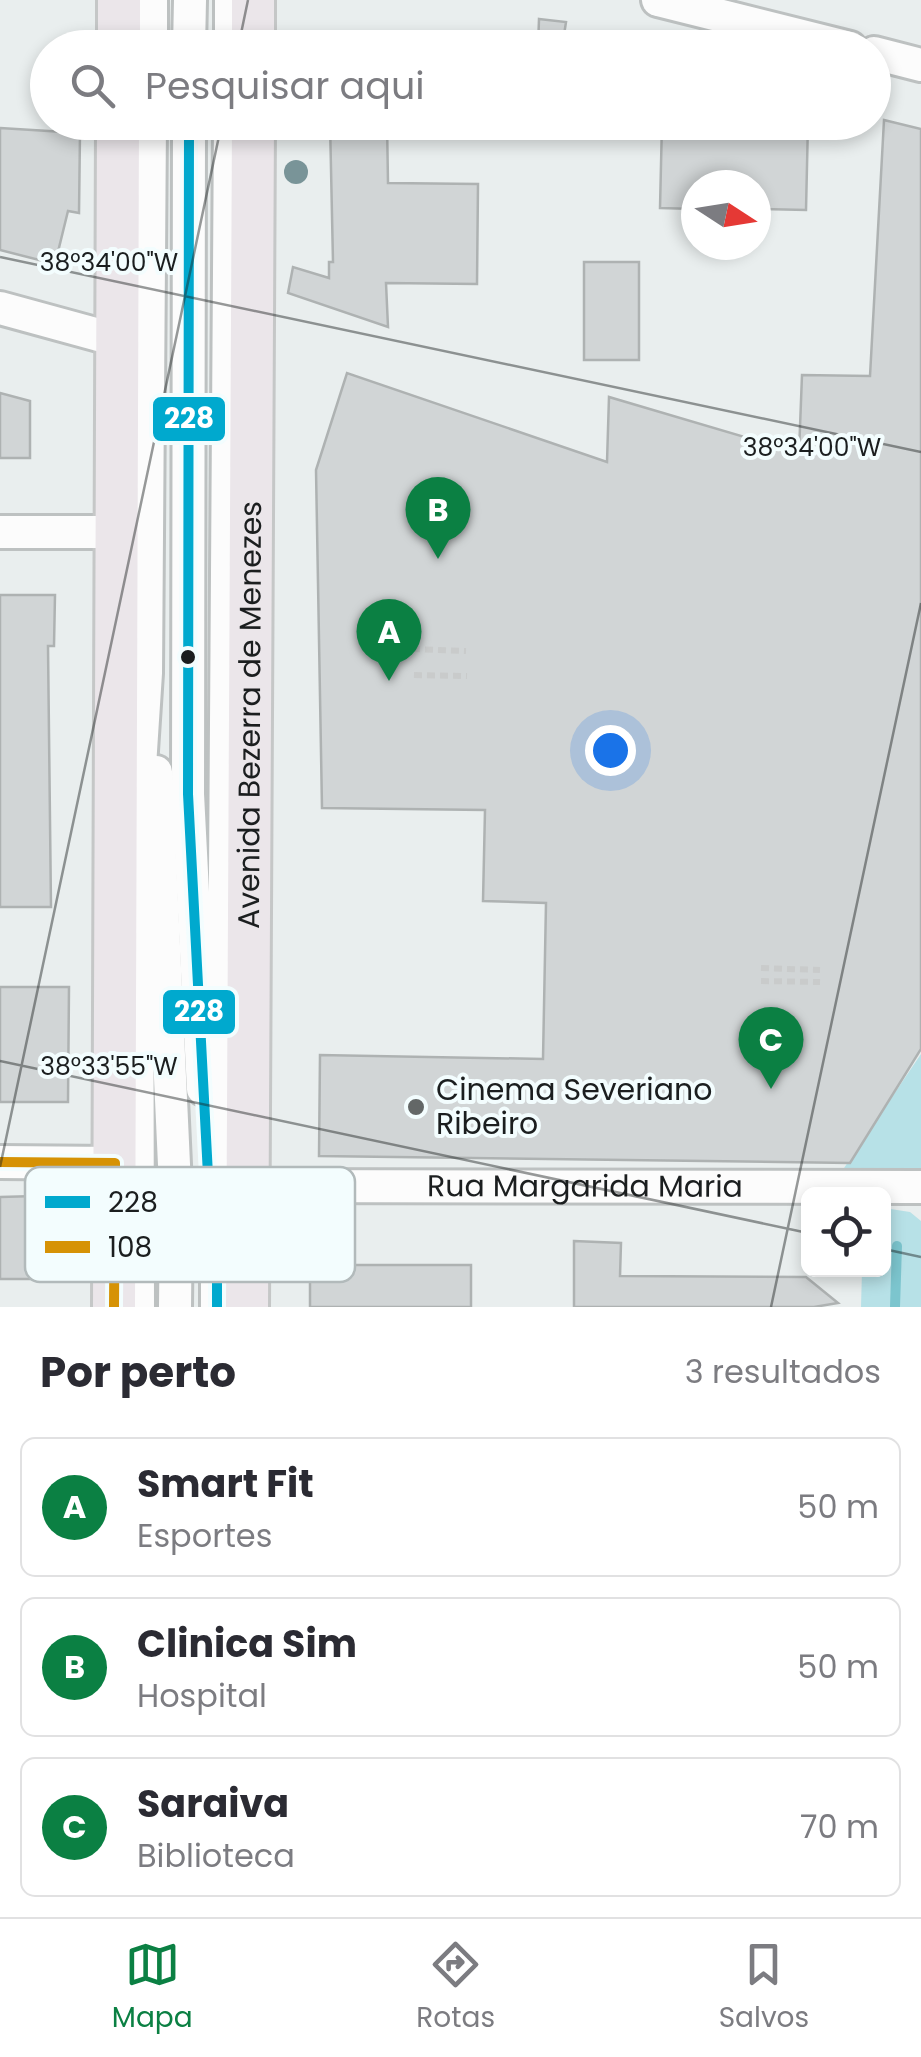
<!DOCTYPE html>
<html lang="pt">
<head>
<meta charset="utf-8">
<style>
  :root { --surface:#fff; --page:#f2f2f3; --text:#2b2b33; --muted:#7c7c81; --line:#e1e1e2; --accent:#0b8043 }
  body { margin:0; font-family:Poppins,sans-serif; background:var(--page); color:var(--text) }
  .controls { position:absolute; right:30px; bottom:30px; display:grid; overflow:hidden; border-radius:15px; box-shadow:0 5px 15px #0003 }
  .controls button { width:90px; height:90px; display:grid; place-items:center; padding:0; border:0; border-bottom:2px solid var(--line); background:var(--surface); color:var(--text); font:50px sans-serif }
  .compass { position:absolute; left:681px; top:170px; width:90px; height:90px; border-radius:50%; background:var(--surface); box-shadow:0 5px 15px #0003; rotate:102deg }
  .you { position:absolute; left:610px; top:750px; width:35px; height:35px; margin:-25px; border:8px solid #fff; border-radius:50%; background:#1a73e8; box-shadow:0 0 0 15px #1a73e833 }
  .badge { display:grid; place-items:center; width:65px; height:65px; border-radius:50%; background:var(--accent); color:#fff; font-size:32px; font-weight:700 }
  .pin { position:absolute; translate:-50% -82px; filter:drop-shadow(0 2px 5px #0008) }
  .pin::after { content:''; position:absolute; top:52px; width:35px; height:30px; background:inherit; clip-path:polygon(0 0,100% 0,50% 100%) }
  .list { margin:0; padding:0; list-style:none }
  h2 { display:flex; justify-content:space-between; align-items:center; height:130px; margin:0; padding:0 40px; font-size:42px }
  h2 small { font-size:32px; font-weight:400; color:var(--muted) }
  .list li { display:grid; grid-template-columns:65px 1fr auto; gap:30px; align-items:center; box-sizing:border-box; height:140px; margin:0 20px 20px; padding:0 20px; border:2px solid var(--line); border-radius:15px }
  .list b { display:block; font-size:38px; white-space:nowrap }
  .list p { margin:0; font-size:32px; white-space:nowrap; color:var(--muted) }
  .list em { font-size:32px; font-style:normal; color:var(--muted) }
  .icon { flex:none; width:55px; height:55px; fill:none; stroke:currentColor; stroke-width:2; stroke-linecap:round; stroke-linejoin:round }
  .map { position:relative; flex:none; width:921px; height:1307px; overflow:hidden }
  .search { position:absolute; background:var(--surface); box-shadow:0 5px 15px #0003; left:30px; right:30px; top:30px; height:110px; display:flex; align-items:center; gap:25px; box-sizing:border-box; padding:0 35px; border-radius:55px; color:var(--muted); font-size:38px }
  .sheet { height:610px; background:var(--surface) }
  nav { display:flex; justify-content:space-around; align-items:center; box-sizing:border-box; height:140px; border-top:2px solid var(--line); background:var(--surface); font-size:28px; color:var(--muted) }
  nav a { display:grid; justify-items:center; gap:5px }
  nav .on { color:var(--accent) }
  .map>svg:first-child { display:block }
  .green { fill:#b7e1e7 }
  .lines { fill:none; stroke-linecap:round; stroke-linejoin:round }
  .stream { stroke:#7cc5ce; stroke-width:10 }
  .building { fill:#d1d5d6; stroke:#aeb2b2; stroke-width:2.5 }
  .minor-casing { stroke:#bdc1c1; stroke-width:38 }
  .major-casing { stroke:#c5c7c7; stroke-width:48 }
  .path { stroke:#c9cbcb; stroke-width:6; stroke-dasharray:8 5; stroke-linecap:butt }
  .minor { stroke:#fcfcfc; stroke-width:32 }
  .major { stroke:#ebe6ea; stroke-width:42 }
  .bus-1-casing { stroke:#f3fdfe; stroke-width:18 }
  .bus-2-casing { stroke:#f3fdfe; stroke-width:18 }
  .bus-1 { stroke:#00a9ce; stroke-width:10 }
  .bus-2 { stroke:#d69205; stroke-width:10 }
  .tree { fill:#799498 }
  .ticks { fill:none; stroke:#1b1e1f; stroke-width:2.5; stroke-opacity:0.45 }
  .bus-dot { fill:#1b1e1f; stroke:#f3fdfe; stroke-width:4 }
  .poi-dot { fill:#636767; stroke:#f3fdfe; stroke-width:4 }
  .labels { text-anchor:middle; stroke-width:8; stroke-linejoin:round; paint-order:stroke }
  .street-label { font-size:30px; fill:#1b1e1f; stroke:#f3fdfe }
  .poi-label { font-size:30px; fill:#1b1e1f; stroke:#f3fdfe; text-anchor:start }
  .key { fill:#f3fdfe; stroke:#b2babb; stroke-width:2.5 }
  .key-label { font-size:28px; fill:#1b1e1f }
  .ticks-label { font-size:25px; text-anchor:middle; fill:#1b1e1f; stroke:#f3fdfe; stroke-width:8; stroke-linejoin:round; paint-order:stroke }
  .line-badge { stroke:#f3fdfe; stroke-width:4 }
  .badge-label { font-size:28px; text-anchor:middle; font-weight:bold; fill:#fff }
</style>
</head>
<body>
<div class="map">
<svg width="921" height="1307" viewBox="0 0 921 1307">
  <rect width="100%" height="100%" fill="#e9eeee"/>
  <!-- green -->
  <g class="green">
    <path d="M 921,1054 L 921,1195 L 838,1177 Z"/>
    <path d="M 884,1208 L 910,1212 L 921,1221 L 921,1307 L 861,1307 L 862,1270 L 884,1270 Z"/>
  </g>
  <g class="lines">
    <!-- stream -->
    <path class="stream" d="M 895,1307 L 897,1246"/>
  </g>
  <!-- building -->
  <g class="building">
    <path d="M 539,19 L 566,22 L 562,48 L 538,48 Z"/>
    <path d="M 884,120 L 921,129 L 921,1049 L 850,1163 L 319,1156 L 320,1055 L 543,1059 L 546,903 L 483,901 L 485,810 L 322,808 L 316,470 L 347,373 L 607,462 L 609,397 L 799,453 L 802,375 L 870,376 Z"/>
    <path d="M 330,122 L 387,122 L 388,183 L 478,184 L 477,284 L 386,283 L 388,327 L 288,293 L 293,267 L 329,278 L 329,262 L 333,262 Z"/>
    <path d="M 662,122 L 808,122 L 806,210 L 756,209 L 756,185 L 696,185 L 696,209 L 660,208 Z"/>
    <path d="M 0,128 L 80,133 L 79,213 L 68,211 L 55,264 L 0,250 Z"/>
    <rect x="584" y="262" width="55" height="98"/>
    <path d="M 0,393 L 30,401 L 30,458 L 0,458 Z"/>
    <path d="M 0,595 L 55,595 L 54,646 L 48,646 L 51,907 L 0,907 Z"/>
    <path d="M 0,987 L 69,987 L 68,1102 L 0,1102 Z"/>
    <path d="M 36,1196 L 36,1206 L 60,1207 L 62,1211 L 62,1279 L 0,1279 L 0,1197 Z"/>
    <path d="M 574,1241 L 621,1243 L 620,1276 L 806,1277 L 838,1303 L 814,1307 L 574,1307 Z"/>
    <rect x="310" y="1265" width="161" height="42"/>
  </g>
  <g class="lines">
    <!-- minor casing -->
    <g class="minor-casing">
      <g id="minor">
        <path d="M 658,0 L 850,48"/>
        <path d="M 151,48 L 151,0"/>
        <path d="M 189,48 L 190,0"/>
        <path d="M 231,48 L 231,0"/>
        <path d="M 874,53 L 921,65"/>
        <path d="M 189,122 L 188,794 L 203,1089"/>
        <path d="M 0,308 L 117,340"/>
        <path d="M 0,532 L 115,532"/>
        <path d="M 156,772 L 176,1208 L 175,1307"/>
        <path d="M 0,1162 L 115,1163"/>
        <path id="s1" d="M 247,1186 L 921,1187"/>
        <path d="M 138,1307 L 137,813 L 146,673 L 150,122"/>
        <path d="M 217,1307 L 217,1212 L 223,1174 L 230,122"/>
      </g>
    </g>
    <!-- major casing -->
    <g class="major-casing">
      <g id="major">
        <path d="M 119,48 L 119,0"/>
        <path d="M 253,48 L 253,0"/>
        <path d="M 114,1307 L 118,122"/>
        <path id="s2" d="M 247,1307 L 253,122"/>
      </g>
    </g>
    <!-- path -->
    <g class="path">
      <path d="M 412,649 L 466,651"/>
      <path d="M 414,675 L 467,676"/>
      <path d="M 761,968 L 820,970"/>
      <path d="M 761,981 L 820,982"/>
    </g>
    <!-- minor -->
    <use href="#minor" class="minor"/>
    <!-- major -->
    <use href="#major" class="major"/>
    <!-- bus-1 casing -->
    <g class="bus-1-casing">
      <path id="bus-1" d="M 189,122 L 188,794 L 208,1175 L 217,1212 L 217,1307"/>
    </g>
    <!-- bus-2 casing -->
    <g class="bus-2-casing">
      <path id="bus-2" d="M 0,1162 L 115,1163 L 114,1307"/>
    </g>
    <!-- bus-1 -->
    <use href="#bus-1" class="bus-1"/>
    <!-- bus-2 -->
    <use href="#bus-2" class="bus-2"/>
  </g>
  <!-- trees -->
  <circle class="tree" cx="296" cy="172" r="12"/>
  <!-- ticks -->
  <path class="ticks" d="M 238,48 L 248,0M 0,257 L 921,452M 0,1061 L 808,1233M 0,1167 L 222,122M 884,1249 L 921,1257M 771,1307 L 921,603"/>
  <!-- markers -->
  <circle class="bus-dot" cx="188" cy="657" r="9"/>
  <circle class="poi-dot" cx="416" cy="1107" r="10"/>
  <g class="labels">
    <!-- street labels -->
    <g class="street-label">
      <text dy="10" stroke="none"><textPath href="#s2" startOffset="592">Avenida Bezerra de Menezes</textPath></text>
      <text dy="10" stroke="none"><textPath href="#s1" startOffset="338">Rua Margarida Maria</textPath></text>
    </g>
    <!-- poi labels -->
    <g class="poi-label">
      <text x="436" y="1100">Cinema Severiano<tspan x="436" dy="34">Ribeiro</tspan></text>
    </g>
  </g>
  <!-- legend -->
  <rect x="25" y="1167" width="330" height="115" rx="15" class="key"/>
  <rect x="45" y="1196" width="45" height="12" fill="#00a9ce"/>
  <rect x="45" y="1241" width="45" height="12" fill="#d69205"/>
  <g class="key-label">
    <text x="108" y="1212">228</text>
    <text x="108" y="1257">108</text>
  </g>
  <g class="ticks-label">
    <text x="109" y="271">38°34'00"W</text>
    <text x="812" y="456">38°34'00"W</text>
    <text x="109" y="1075">38°33'55"W</text>
  </g>
  <g class="line-badge">
    <rect x="151" y="395" width="76" height="48" rx="10" fill="#00a9ce"/>
    <rect x="161" y="988" width="76" height="48" rx="10" fill="#00a9ce"/>
  </g>
  <g class="badge-label">
    <text x="189" y="428">228</text>
    <text x="199" y="1021">228</text>
  </g>
</svg>
<div class="controls">
<button><svg class="icon" aria-label="locate" viewBox="0 0 24 24"><circle cx="12" cy="12" r="6"/><path d="M12 2v4M12 18v4M2 12h4M18 12h4"/></svg></button>
</div>
<svg class="compass" viewBox="-18 -18 36 36"><path d="M0-13l5 13h-10z" fill="#e53935"/><path d="M0 13l5-13h-10z" fill="#7c7c81"/></svg>
<div class="you"></div>
<div class="pin badge" style="left:389px;top:681px">A</div>
<div class="pin badge" style="left:438px;top:559px">B</div>
<div class="pin badge" style="left:771px;top:1089px">C</div>
<div class="search"><svg class="icon" aria-label="search" viewBox="0 0 24 24"><circle cx="10" cy="10" r="6"/><path d="M15 15l6 6"/></svg>Pesquisar aqui</div>
</div>
<section class="sheet">
<h2>Por perto<small>3 resultados</small></h2>
<ul class="list">
<li><span class="badge">A</span><div><b>Smart Fit</b><p>Esportes</p></div><em>50 m</em></li>
<li><span class="badge">B</span><div><b>Clinica Sim</b><p>Hospital</p></div><em>50 m</em></li>
<li><span class="badge">C</span><div><b>Saraiva</b><p>Biblioteca</p></div><em>70 m</em></li>
</ul>
</section>
<nav>
<a class="on"><svg class="icon" aria-label="map" viewBox="0 0 24 24"><path d="M3 6l6-2 6 2 6-2v14l-6 2-6-2-6 2zM9 4v14M15 6v14"/></svg>Mapa</a>
<a><svg class="icon" aria-label="directions" viewBox="0 0 24 24"><path d="M12 3l9 9-9 9-9-9zM9 14v-3h6M13 9l2 2-2 2"/></svg>Rotas</a>
<a><svg class="icon" aria-label="saved" viewBox="0 0 24 24"><path d="M7 4h10v16l-5-4-5 4z"/></svg>Salvos</a>
</nav>
</body>
</html>
